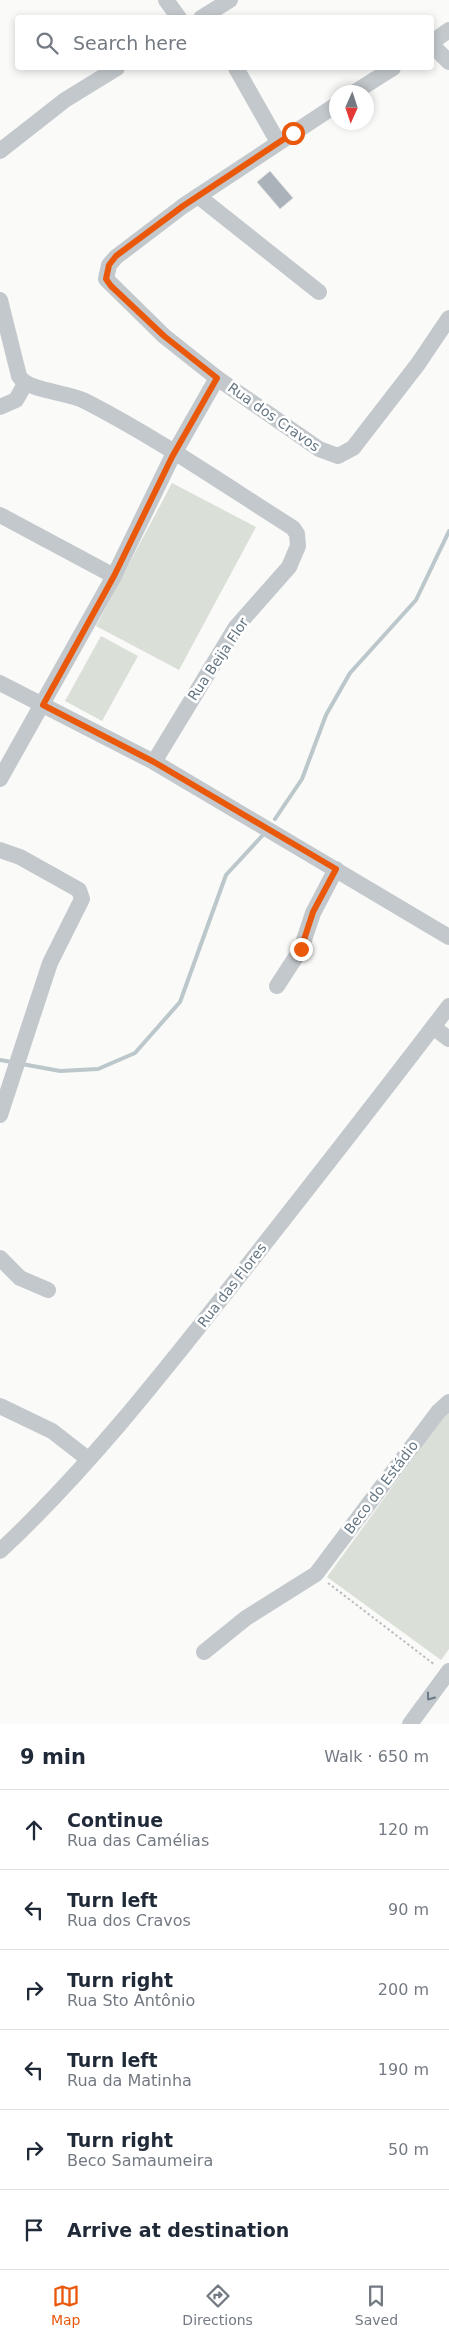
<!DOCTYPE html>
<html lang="en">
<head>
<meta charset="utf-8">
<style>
  :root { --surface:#fff; --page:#f6f6f7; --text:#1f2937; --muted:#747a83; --line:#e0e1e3; --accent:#ea580c }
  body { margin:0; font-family:"DejaVu Sans",sans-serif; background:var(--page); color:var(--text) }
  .compass { position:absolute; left:329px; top:85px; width:45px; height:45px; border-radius:50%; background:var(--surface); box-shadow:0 2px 8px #0003; rotate:183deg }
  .stop { position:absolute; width:15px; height:15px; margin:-11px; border:4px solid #ea580c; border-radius:50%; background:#fff }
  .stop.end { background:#ea580c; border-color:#fff; box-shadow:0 1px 5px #0008 }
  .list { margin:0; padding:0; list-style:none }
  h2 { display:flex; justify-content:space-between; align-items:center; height:65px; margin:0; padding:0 20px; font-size:21px }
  h2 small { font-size:16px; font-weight:400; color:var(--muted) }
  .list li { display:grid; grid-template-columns:32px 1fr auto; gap:15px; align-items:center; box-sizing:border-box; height:80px; padding:0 20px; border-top:1px solid var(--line) }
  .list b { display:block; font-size:19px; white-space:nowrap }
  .list p { margin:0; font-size:16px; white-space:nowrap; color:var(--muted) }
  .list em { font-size:16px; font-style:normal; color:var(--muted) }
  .icon { flex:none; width:28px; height:28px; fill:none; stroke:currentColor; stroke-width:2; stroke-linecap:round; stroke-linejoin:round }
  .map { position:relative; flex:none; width:449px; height:1724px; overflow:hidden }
  .search { position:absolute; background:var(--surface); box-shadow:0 2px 8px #0003; left:15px; right:15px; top:15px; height:55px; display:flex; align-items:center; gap:12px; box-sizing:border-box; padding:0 18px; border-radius:5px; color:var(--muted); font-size:19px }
  .sheet { height:545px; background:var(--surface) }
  nav { display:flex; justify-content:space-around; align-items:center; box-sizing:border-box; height:70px; border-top:1px solid var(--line); background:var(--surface); font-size:14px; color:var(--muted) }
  nav a { display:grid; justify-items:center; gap:2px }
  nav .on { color:var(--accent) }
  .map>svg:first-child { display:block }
  .green { fill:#dadfd7 }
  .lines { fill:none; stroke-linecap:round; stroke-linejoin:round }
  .stream { stroke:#bbc7cb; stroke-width:4 }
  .building { fill:#aab3b9; stroke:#dcdcda }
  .path { stroke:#bbbfc2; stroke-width:2; stroke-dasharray:2.5 2.5; stroke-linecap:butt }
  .minor { stroke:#c3c8cc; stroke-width:16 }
  .oneway { stroke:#6a7a87 }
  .route { stroke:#ea580c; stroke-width:6 }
  .labels { text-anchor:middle; stroke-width:5; stroke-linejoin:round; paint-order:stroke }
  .street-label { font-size:14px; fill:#657683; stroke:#fff }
</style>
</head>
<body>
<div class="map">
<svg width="449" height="1724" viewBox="0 0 449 1724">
  <rect width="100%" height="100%" fill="#fafaf8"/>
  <!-- green -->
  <g class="green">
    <path d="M 172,483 L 256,527 L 179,670 L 96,626 Z"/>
    <path d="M 101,636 L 138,656 L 102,721 L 65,701 Z"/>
    <path d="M 449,1409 L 449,1649 L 441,1660 L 327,1577 Z"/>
  </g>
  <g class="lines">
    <!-- stream -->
    <g class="stream">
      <path d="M 275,819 L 302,779 L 326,715 L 350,673 L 416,600 L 449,531"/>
      <path d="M 0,1060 L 12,1062"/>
      <path d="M 22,1064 L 60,1071 L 98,1069 L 135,1053 L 180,1002 L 226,875 L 262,836"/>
    </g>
  </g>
  <!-- building -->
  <path class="building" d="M 270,171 L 293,198 L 280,209 L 257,182 Z"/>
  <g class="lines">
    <!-- path -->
    <path class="path" d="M 328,1583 L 435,1665"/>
    <!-- minor -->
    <g class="minor">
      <path d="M 166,0 L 179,18"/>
      <path d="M 201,18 L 230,0"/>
      <path d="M 432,42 L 449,30"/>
      <path d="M 432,45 L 449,62"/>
      <path d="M 236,68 L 278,142"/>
      <path d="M 355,92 L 393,68"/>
      <path d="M 336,105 L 183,206 L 116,257 L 109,265 L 106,279 L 164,336 L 217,378 L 319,449 L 338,456 L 353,448 L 418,364 L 449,318"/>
      <path d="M 0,151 L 65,100 L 117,68"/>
      <path d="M 198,196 L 319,292"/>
      <path d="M 0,300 L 19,376 C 27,391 67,392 85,401 C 157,438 225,485 293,528 L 297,534 L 298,546 L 289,567 L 236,627 L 154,762"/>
      <path d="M 0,407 L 16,400 L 25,384"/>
      <path d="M 0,515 L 114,576"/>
      <path d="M 0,683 L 154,762 L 449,937"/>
      <path d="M 0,779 L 114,576 L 172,457 L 217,378"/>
      <path d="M 0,850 L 20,857 L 79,890 L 82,899 L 50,963 L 0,1115"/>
      <path d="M 277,986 L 301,949 L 313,913 L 336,869"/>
      <path d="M 433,1027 L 449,1039"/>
      <path d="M 0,1258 L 20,1278 L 48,1290"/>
      <path d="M 0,1406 L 52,1431 L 88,1459"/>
      <path d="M 0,1551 C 89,1468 165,1370 240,1275 C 310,1186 380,1097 449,1006"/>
      <path d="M 204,1652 L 246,1618 L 316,1574 L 438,1412 L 449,1402"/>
      <path d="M 410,1724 L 449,1671"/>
    </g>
  </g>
  <!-- one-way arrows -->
  <defs><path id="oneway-chevron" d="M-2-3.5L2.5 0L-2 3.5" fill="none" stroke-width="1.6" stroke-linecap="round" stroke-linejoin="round" transform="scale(1.25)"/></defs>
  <use class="oneway" href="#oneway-chevron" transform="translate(430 1697) rotate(126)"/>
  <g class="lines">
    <!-- route -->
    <path class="route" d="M 293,133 L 183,206 L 116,256 L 109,265 L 106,279 L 111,286 L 164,336 L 217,378 L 172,457 L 114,576 L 43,705 L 154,762 L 336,869 L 313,912 L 301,949"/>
  </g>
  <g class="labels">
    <!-- street labels -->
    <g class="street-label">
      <text transform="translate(274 417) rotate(35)" y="5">Rua dos Cravos</text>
      <text transform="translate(218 659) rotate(-56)" y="5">Rua Beija Flor</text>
      <text transform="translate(232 1285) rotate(-52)" y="5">Rua das Flores</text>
      <text transform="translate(381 1487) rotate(-53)" y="5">Beco do Estádio</text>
    </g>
  </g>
</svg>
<svg class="compass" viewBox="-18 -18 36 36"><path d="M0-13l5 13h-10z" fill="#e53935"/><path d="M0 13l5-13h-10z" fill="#747a83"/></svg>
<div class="stop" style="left:293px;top:133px"></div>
<div class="stop end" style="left:301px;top:949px"></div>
<div class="search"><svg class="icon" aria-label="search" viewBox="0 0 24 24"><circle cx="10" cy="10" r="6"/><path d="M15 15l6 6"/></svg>Search here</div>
</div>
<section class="sheet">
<h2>9 min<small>Walk · 650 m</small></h2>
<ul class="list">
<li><svg class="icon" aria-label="ahead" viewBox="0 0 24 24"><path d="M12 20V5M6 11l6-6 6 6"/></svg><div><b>Continue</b><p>Rua das Camélias</p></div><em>120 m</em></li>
<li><svg class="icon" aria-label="left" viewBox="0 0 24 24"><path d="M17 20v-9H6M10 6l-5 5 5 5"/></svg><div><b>Turn left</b><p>Rua dos Cravos</p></div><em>90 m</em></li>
<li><svg class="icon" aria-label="right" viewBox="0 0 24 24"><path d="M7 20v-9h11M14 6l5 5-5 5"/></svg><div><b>Turn right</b><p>Rua Sto Antônio</p></div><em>200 m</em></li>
<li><svg class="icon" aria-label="left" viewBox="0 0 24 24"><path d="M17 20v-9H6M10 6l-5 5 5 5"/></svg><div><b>Turn left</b><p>Rua da Matinha</p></div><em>190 m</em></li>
<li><svg class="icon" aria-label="right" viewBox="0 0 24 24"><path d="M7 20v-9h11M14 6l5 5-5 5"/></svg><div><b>Turn right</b><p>Beco Samaumeira</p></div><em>50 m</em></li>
<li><svg class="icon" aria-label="arrive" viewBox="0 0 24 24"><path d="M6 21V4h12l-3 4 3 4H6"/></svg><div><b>Arrive at destination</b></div></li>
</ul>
</section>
<nav>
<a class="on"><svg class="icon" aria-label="map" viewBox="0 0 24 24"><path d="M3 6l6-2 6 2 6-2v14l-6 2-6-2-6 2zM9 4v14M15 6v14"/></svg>Map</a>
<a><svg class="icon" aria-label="directions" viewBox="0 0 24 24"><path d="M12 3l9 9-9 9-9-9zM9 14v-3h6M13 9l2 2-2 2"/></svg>Directions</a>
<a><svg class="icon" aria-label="saved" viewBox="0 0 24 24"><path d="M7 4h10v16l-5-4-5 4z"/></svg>Saved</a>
</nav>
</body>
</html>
